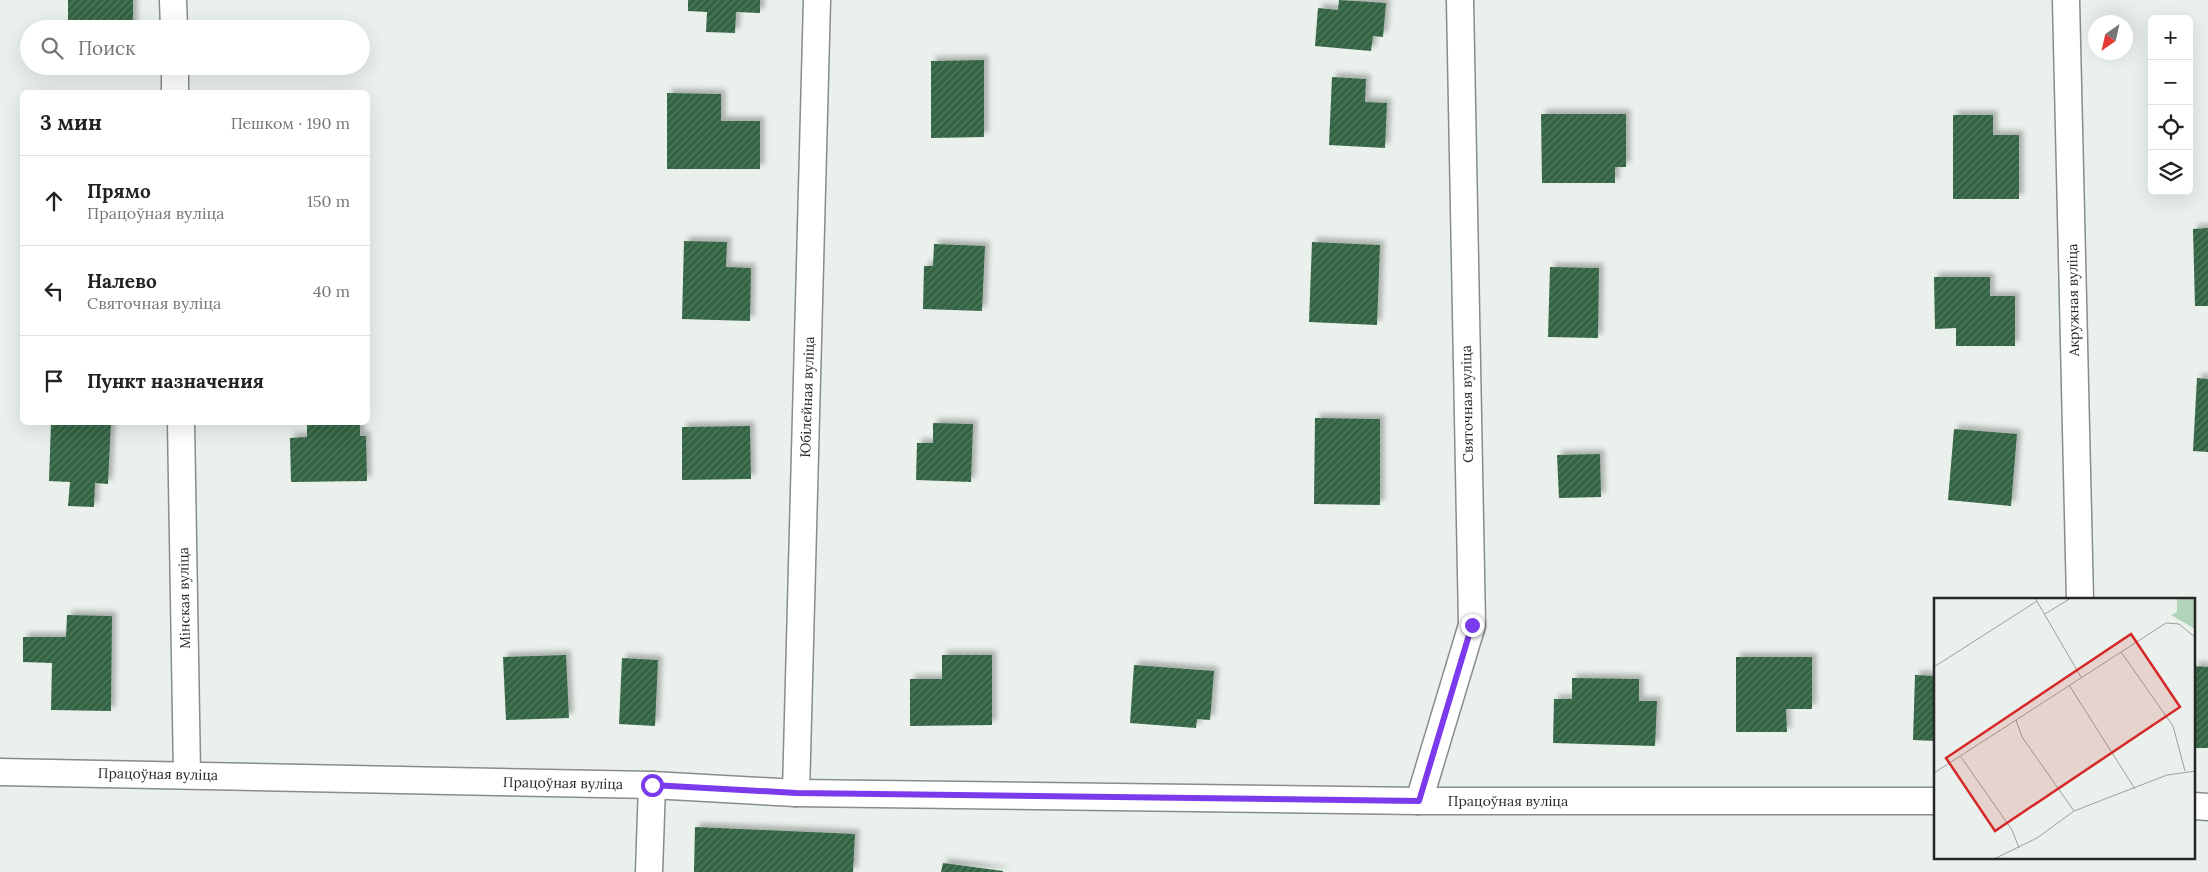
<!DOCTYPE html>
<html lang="ru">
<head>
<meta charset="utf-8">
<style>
  :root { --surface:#fff; --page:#f6f6f6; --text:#222; --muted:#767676; --line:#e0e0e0 }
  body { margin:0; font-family:Lora,serif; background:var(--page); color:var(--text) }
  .controls { position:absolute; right:15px; top:15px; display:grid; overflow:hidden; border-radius:8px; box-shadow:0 5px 20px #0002 }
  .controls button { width:45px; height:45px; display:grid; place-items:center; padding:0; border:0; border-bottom:1px solid var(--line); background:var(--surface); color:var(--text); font:25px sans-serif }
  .compass { position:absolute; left:2088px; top:15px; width:45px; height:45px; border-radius:50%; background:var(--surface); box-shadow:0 5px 20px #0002; rotate:214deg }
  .stop { position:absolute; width:15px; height:15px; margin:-11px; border:4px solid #7c3aed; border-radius:50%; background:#fff }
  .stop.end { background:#7c3aed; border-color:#fff; box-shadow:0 1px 5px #0008 }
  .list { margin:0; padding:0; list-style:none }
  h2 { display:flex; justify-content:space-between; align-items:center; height:65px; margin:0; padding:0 20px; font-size:21px }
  h2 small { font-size:16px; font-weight:400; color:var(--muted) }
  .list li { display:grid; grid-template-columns:32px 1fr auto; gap:15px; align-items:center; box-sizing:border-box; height:90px; padding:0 20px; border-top:1px solid var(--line) }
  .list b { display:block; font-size:19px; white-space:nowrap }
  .list p { margin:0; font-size:16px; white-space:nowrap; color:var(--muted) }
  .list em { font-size:16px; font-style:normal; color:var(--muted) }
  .icon { flex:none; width:28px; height:28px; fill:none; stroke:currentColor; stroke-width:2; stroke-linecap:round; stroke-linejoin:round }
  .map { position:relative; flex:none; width:2208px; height:872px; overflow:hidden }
  .search { position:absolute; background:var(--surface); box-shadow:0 5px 20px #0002; left:20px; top:20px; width:350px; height:55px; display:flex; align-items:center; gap:12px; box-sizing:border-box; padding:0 18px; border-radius:28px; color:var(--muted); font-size:19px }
  .panel { position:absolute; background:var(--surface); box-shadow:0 5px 20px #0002; left:20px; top:90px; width:350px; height:335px; border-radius:8px }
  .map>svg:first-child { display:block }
  .building { fill:url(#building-hatch); filter:url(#shadow) }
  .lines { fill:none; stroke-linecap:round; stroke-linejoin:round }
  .street-casing { stroke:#878d89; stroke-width:29 }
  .street { stroke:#fff; stroke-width:26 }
  .route { stroke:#7c3aed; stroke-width:6 }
  .labels { text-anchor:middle; stroke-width:5; stroke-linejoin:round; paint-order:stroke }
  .street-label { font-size:14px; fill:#252725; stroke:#fff }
  .inset-road { fill:none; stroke:#9ba09c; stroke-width:1 }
  .view { fill:#d62828; fill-opacity:0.15; stroke:#d62828; stroke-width:2.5 }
  .inset-edge { fill:none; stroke:#252725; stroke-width:2.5 }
</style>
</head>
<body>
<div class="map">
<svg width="2208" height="872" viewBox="0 0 2208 872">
  <defs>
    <pattern id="building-hatch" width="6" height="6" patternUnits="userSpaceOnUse" patternTransform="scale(1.25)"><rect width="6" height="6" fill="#336443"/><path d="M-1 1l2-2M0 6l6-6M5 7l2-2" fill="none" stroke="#567a62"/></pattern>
    <filter id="shadow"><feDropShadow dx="4.5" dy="-4.5" stdDeviation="2.5" flood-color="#0004"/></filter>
  </defs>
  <rect width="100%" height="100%" fill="#eaf1ec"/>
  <!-- building -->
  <g class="building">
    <rect x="68" y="0" width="65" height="29"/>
    <path d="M 688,0 L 760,0 L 760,13 L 736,12 L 735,33 L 706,32 L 707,12 L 688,11 Z"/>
    <path d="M 1339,0 L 1386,3 L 1383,37 L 1373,36 L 1371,51 L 1315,46 L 1318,8 L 1338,10 Z"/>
    <path d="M 984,60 L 984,137 L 931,138 L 931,61 Z"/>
    <path d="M 1332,77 L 1366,79 L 1365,102 L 1387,103 L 1385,148 L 1329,145 Z"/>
    <path d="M 667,93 L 721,94 L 721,121 L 760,121 L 760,169 L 667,169 Z"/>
    <path d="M 1541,114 L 1626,114 L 1626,167 L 1615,167 L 1615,183 L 1542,183 Z"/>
    <path d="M 1953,115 L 1993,115 L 1993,135 L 2019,135 L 2019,199 L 1953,199 Z"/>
    <path d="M 2208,228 L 2208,306 L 2195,306 L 2193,229 Z"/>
    <path d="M 684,241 L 727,242 L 726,267 L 751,268 L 750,321 L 682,319 Z"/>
    <path d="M 1312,242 L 1380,245 L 1377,325 L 1309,322 Z"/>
    <path d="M 934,244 L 985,246 L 982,311 L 923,309 L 924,266 L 933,266 Z"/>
    <path d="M 1550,267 L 1599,268 L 1598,338 L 1548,337 Z"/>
    <path d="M 1934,277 L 1990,277 L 1990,296 L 2015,296 L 2015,346 L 1956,346 L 1956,328 L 1935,329 Z"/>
    <path d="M 2197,378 L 2208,379 L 2208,452 L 2193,451 Z"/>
    <path d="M 1315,418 L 1380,419 L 1380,505 L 1314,504 Z"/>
    <path d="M 51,422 L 111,422 L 108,484 L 95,483 L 94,507 L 68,506 L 70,482 L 49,481 Z"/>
    <path d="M 307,422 L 360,422 L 360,436 L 366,436 L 367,481 L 291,482 L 290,438 L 307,437 Z"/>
    <path d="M 933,423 L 973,424 L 971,482 L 916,480 L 917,443 L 933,443 Z"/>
    <path d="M 750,426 L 751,479 L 682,480 L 682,427 Z"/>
    <path d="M 1954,429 L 2017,434 L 2011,506 L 1948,500 Z"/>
    <path d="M 1600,454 L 1601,497 L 1559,498 L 1557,455 Z"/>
    <path d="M 67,615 L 112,616 L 111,711 L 51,710 L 52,663 L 23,662 L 23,637 L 66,637 Z"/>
    <path d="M 566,655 L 569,718 L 506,720 L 503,657 Z"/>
    <path d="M 942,655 L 992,655 L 992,725 L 910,726 L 910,679 L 942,679 Z"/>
    <path d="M 1736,657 L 1812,657 L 1812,709 L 1786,709 L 1787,732 L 1736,732 Z"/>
    <path d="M 622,658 L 658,660 L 655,726 L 619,724 Z"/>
    <path d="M 1134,665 L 1214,671 L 1210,720 L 1197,719 L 1196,728 L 1130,723 Z"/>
    <path d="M 2194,666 L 2208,667 L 2208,748 L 2194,748 Z"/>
    <path d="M 1915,675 L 1936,676 L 1936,741 L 1913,740 Z"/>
    <path d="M 1572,678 L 1639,679 L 1639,701 L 1657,701 L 1655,746 L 1553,743 L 1554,699 L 1572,699 Z"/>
    <path d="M 695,827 L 855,834 L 853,872 L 694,872 Z"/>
    <path d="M 943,863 L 1003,871 L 1003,872 L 941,872 Z"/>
  </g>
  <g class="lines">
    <!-- street casing -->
    <g class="street-casing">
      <g id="street">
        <path d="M 173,0 L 174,29"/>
        <path d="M 2066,0 L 2080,600"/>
        <path d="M 175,66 L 175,92"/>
        <path d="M 181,422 L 187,774"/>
        <path d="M 0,772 L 652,785 L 796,793 L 1419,801 L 1936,801"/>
        <path d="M 796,793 L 817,0"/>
        <path d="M 1419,801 L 1472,625 L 1460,0"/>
        <path d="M 2194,806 L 2208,807"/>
        <path d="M 649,872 L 652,785"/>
      </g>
    </g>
    <!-- street -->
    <use href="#street" class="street"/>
  </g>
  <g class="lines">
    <!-- route -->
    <path class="route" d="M 652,785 L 796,793 L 1419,801 L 1472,625"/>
  </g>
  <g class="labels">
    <!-- street labels -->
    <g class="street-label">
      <text transform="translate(2073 300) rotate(-91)" y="5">Акружная вуліца</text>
      <text transform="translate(807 397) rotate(-88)" y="5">Юбілейная вуліца</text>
      <text transform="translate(1467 404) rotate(-91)" y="5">Святочная вуліца</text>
      <text transform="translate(184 598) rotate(-91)" y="5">Мінская вуліца</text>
      <text transform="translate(158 774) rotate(1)" y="5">Працоўная вуліца</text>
      <text transform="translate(563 783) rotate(1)" y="5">Працоўная вуліца</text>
      <text x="1508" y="806">Працоўная вуліца</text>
    </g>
  </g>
  <!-- overview -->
  <g transform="translate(1934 598)">
    <rect width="261" height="261" fill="#eaf1ec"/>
    <path d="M 243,0 L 261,0 L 261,31 L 237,17 L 243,14 Z" fill="#b0d3b9"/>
    <path class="inset-road" d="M 101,0 L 147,79M 111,16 L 137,0M 187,54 L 239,128 L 251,173M 0,69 L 103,3M 135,87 L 201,191M 82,122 L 88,139 L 140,213M 27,159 L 78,232 L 85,250M 0,175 L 232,25 L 245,26 L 262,40M 60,261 L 103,240 L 140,213 L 233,177 L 262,173"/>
    <path class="view" d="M 197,36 L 246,109 L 61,233 L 12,160 Z"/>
    <rect width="261" height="261" class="inset-edge"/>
  </g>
</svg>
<div class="controls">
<button>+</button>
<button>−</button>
<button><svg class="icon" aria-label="locate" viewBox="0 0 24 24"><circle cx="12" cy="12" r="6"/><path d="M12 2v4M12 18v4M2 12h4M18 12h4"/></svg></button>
<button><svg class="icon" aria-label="layers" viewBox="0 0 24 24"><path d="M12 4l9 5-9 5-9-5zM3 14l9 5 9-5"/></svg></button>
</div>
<svg class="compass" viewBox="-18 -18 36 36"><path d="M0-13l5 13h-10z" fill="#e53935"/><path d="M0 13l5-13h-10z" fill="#767676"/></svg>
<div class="stop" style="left:652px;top:785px"></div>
<div class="stop end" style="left:1472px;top:625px"></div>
<div class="search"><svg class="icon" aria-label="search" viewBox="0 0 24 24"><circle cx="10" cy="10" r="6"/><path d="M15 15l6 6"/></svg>Поиск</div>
<section class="panel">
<h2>3 мин<small>Пешком · 190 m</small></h2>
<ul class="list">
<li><svg class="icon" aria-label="ahead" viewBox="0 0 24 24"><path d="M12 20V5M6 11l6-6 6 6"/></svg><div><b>Прямо</b><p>Працоўная вуліца</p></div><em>150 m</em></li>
<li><svg class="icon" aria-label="left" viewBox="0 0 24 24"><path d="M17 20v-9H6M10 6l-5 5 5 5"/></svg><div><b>Налево</b><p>Святочная вуліца</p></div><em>40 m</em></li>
<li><svg class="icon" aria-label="arrive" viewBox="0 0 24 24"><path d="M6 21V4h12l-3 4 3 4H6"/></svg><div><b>Пункт назначения</b></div></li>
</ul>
</section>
</div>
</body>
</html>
